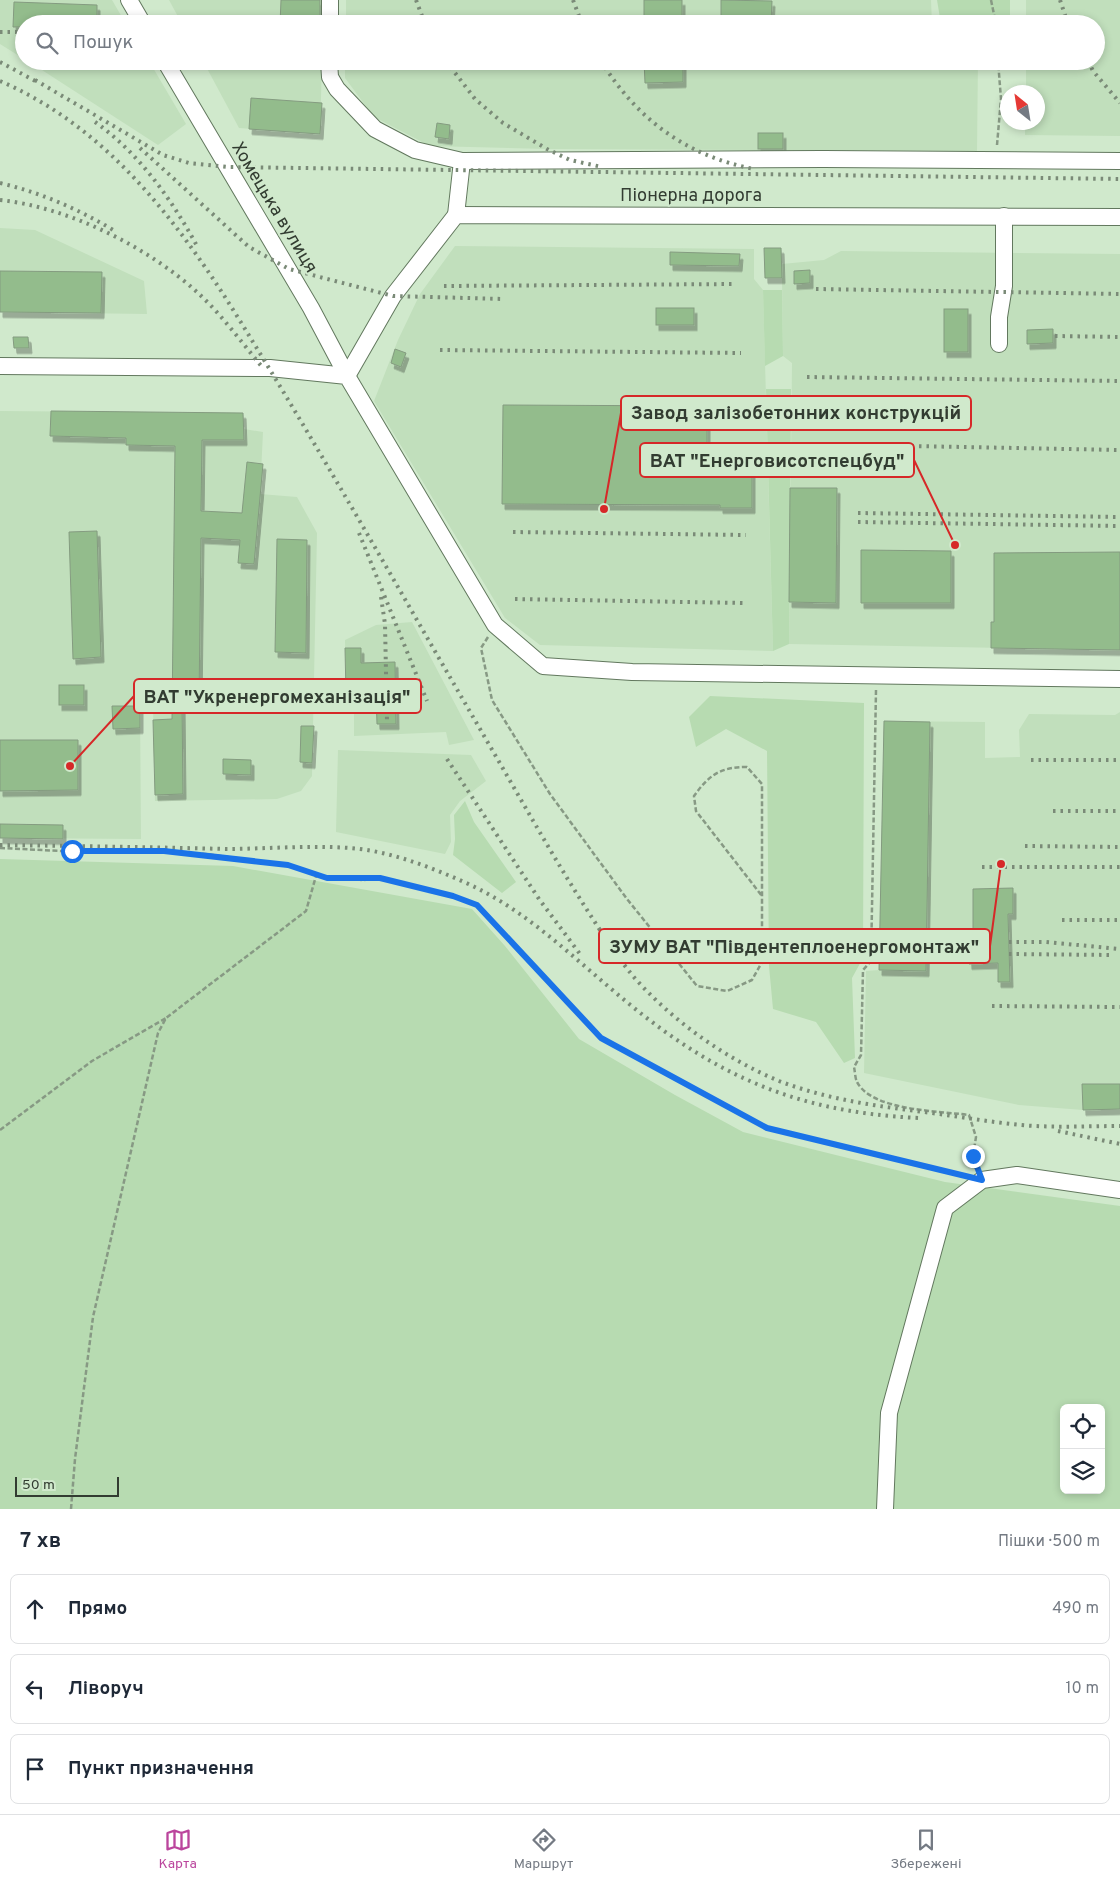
<!DOCTYPE html>
<html lang="uk">
<head>
<meta charset="utf-8">
<style>
  :root { --surface:#fff; --page:#f2f2f3; --text:#1f2937; --muted:#747a83; --line:#e0e1e3; --accent:#bb459d }
  body { margin:0; font-family:Overpass,sans-serif; background:var(--page); color:var(--text) }
  .controls { position:absolute; right:15px; bottom:15px; display:grid; overflow:hidden; border-radius:8px; box-shadow:0 2px 8px #0003 }
  .controls button { width:45px; height:45px; display:grid; place-items:center; padding:0; border:0; border-bottom:1px solid var(--line); background:var(--surface); color:var(--text); font:25px sans-serif }
  .compass { position:absolute; left:1000px; top:85px; width:45px; height:45px; border-radius:50%; background:var(--surface); box-shadow:0 2px 8px #0003; rotate:330deg }
  .scale { position:absolute; left:15px; bottom:12px; width:104px; box-sizing:border-box; padding-left:5px; border:2px solid #323c31; border-top:0; font-size:14px; line-height:18px; white-space:nowrap; color:#323c31; -webkit-text-stroke:4px #d0e9cc; paint-order:stroke }
  .stop { position:absolute; width:15px; height:15px; margin:-11px; border:4px solid #1a73e8; border-radius:50%; background:#fff }
  .stop.end { background:#1a73e8; border-color:#fff; box-shadow:0 1px 5px #0008 }
  .list { margin:0; padding:0; list-style:none }
  h2 { display:flex; justify-content:space-between; align-items:center; height:65px; margin:0; padding:0 20px; font-size:21px }
  h2 small { font-size:16px; font-weight:400; color:var(--muted) }
  .list li { display:grid; grid-template-columns:32px 1fr auto; gap:15px; align-items:center; box-sizing:border-box; height:70px; margin:0 10px 10px; padding:0 10px; border:1px solid var(--line); border-radius:8px }
  .list b { display:block; font-size:19px; white-space:nowrap }
  .list em { font-size:16px; font-style:normal; color:var(--muted) }
  .icon { flex:none; width:28px; height:28px; fill:none; stroke:currentColor; stroke-width:2; stroke-linecap:round; stroke-linejoin:round }
  .map { position:relative; flex:none; width:1120px; height:1509px; overflow:hidden }
  .search { position:absolute; background:var(--surface); box-shadow:0 2px 8px #0003; left:15px; right:15px; top:15px; height:55px; display:flex; align-items:center; gap:12px; box-sizing:border-box; padding:0 18px; border-radius:28px; color:var(--muted); font-size:19px }
  .sheet { height:305px; background:var(--surface) }
  nav { display:flex; justify-content:space-around; align-items:center; box-sizing:border-box; height:70px; border-top:1px solid var(--line); background:var(--surface); font-size:14px; color:var(--muted) }
  nav a { display:grid; justify-items:center; gap:2px }
  nav .on { color:var(--accent) }
  .map>svg:first-child { display:block }
  .built { fill:#c1dfbc }
  .green { fill:#b7dbb1; fill-rule:evenodd }
  .building { fill:#93bc8c; stroke:#849b80; filter:url(#shadow) }
  .lines { fill:none; stroke-linecap:round; stroke-linejoin:round }
  .minor-casing { stroke:#62785e; stroke-width:18 }
  .path { stroke:#879984; stroke-width:2.5; stroke-dasharray:5 2.5; stroke-linecap:butt }
  .minor { stroke:#fff; stroke-width:16 }
  .rail { stroke:#7a8a77; stroke-width:4; stroke-dasharray:2.5 5; stroke-linecap:butt }
  .route { stroke:#1a73e8; stroke-width:6 }
  .labels { text-anchor:middle; stroke-width:4; stroke-linejoin:round; paint-order:stroke }
  .street-label { font-size:18px; fill:#323c31; stroke:#d0e9cc }
  .leader { fill:none; stroke:#d62828; stroke-width:2 }
  .callout-dot { fill:#d62828; stroke:#d0e9cc; stroke-width:2 }
  .callout { fill:#d0e9cc; stroke:#d62828; stroke-width:2 }
  .callout-label { font-size:19px; text-anchor:middle; font-weight:bold; fill:#323c31 }
</style>
</head>
<body>
<div class="map">
<svg width="1120" height="1509" viewBox="0 0 1120 1509">
  <defs>
    <filter id="shadow"><feDropShadow dx="3" dy="5.5" stdDeviation="0" flood-color="#0004"/></filter>
  </defs>
  <rect width="100%" height="100%" fill="#d0e9cc"/>
  <!-- built -->
  <g class="built">
    <path d="M 0,0 L 112,0 L 126,24 L 24,24 L 24,59 L 0,44 Z"/>
    <path d="M 169,0 L 324,0 L 323,24 L 182,24 Z"/>
    <path d="M 346,0 L 931,0 L 932,24 L 346,24 Z"/>
    <path d="M 1026,0 L 1120,0 L 1120,136 L 1025,135 L 1025,123 L 1038,122 L 1038,92 L 1026,92 L 1026,61 L 1096,61 L 1096,24 L 1026,24 Z"/>
    <path d="M 28,61 L 149,61 L 186,124 L 158,145 Z"/>
    <path d="M 203,61 L 322,61 L 320,134 L 239,128 Z"/>
    <path d="M 345,61 L 978,61 L 977,151 L 547,149 L 430,146 L 374,117 L 345,78 Z"/>
    <path d="M 0,228 L 35,230 L 144,281 L 147,314 L 0,312 Z"/>
    <path d="M 455,246 L 754,249 L 754,279 L 763,290 L 773,651 L 540,645 L 505,618 L 374,401 L 398,340 L 420,294 Z"/>
    <path d="M 764,248 L 781,248 L 782,264 L 824,260 L 841,251 L 1120,254 L 1120,650 L 789,644 L 792,363 L 783,356 L 782,278 L 765,278 Z"/>
    <path d="M 0,411 L 243,413 L 244,429 L 263,432 L 260,494 L 297,497 L 317,533 L 312,776 L 301,791 L 277,799 L 155,801 L 153,706 L 140,706 L 141,839 L 0,838 Z"/>
    <path d="M 412,622 L 474,740 L 449,745 L 446,732 L 354,736 L 354,695 L 346,695 L 345,640 L 376,625 Z"/>
    <path d="M 1120,712 L 1120,1109 L 1083,1110 L 1019,1105 L 864,1073 L 866,971 L 879,970 L 884,721 L 985,722 L 985,758 L 1020,757 L 1019,730 L 1029,714 L 1115,715 Z"/>
    <path d="M 338,750 L 471,755 L 486,781 L 460,801 L 450,815 L 451,842 L 445,854 L 336,832 Z"/>
  </g>
  <!-- green -->
  <g class="green">
    <path d="M 937,0 L 1010,0 L 1010,24 L 941,24 Z"/>
    <path d="M 763,290 L 782,290 L 783,356 L 765,366 Z"/>
    <path d="M 766,389 L 791,389 L 789,644 L 773,651 Z"/>
    <path d="M 710,696 L 864,703 L 863,958 L 852,978 L 855,1058 L 844,1063 L 816,1022 L 773,1009 L 769,966 L 767,751 L 726,729 L 696,747 L 689,717 Z"/>
    <path d="M 465,801 L 474,822 L 516,882 L 502,893 L 453,855 L 455,839 L 454,815 Z"/>
    <path d="M 0,859 L 233,866 L 472,909 L 505,946 L 579,1039 L 675,1095 L 743,1132 L 945,1182 L 1120,1206 L 1120,1509 L 0,1509 ZM 1064,1408 L 1101,1408 L 1101,1490 L 1064,1490 Z"/>
  </g>
  <!-- building -->
  <g class="building">
    <path d="M 281,0 L 320,0 L 320,24 L 280,24 Z"/>
    <rect x="644" y="0" width="38" height="24"/>
    <path d="M 721,0 L 772,1 L 771,24 L 721,23 Z"/>
    <path d="M 14,2 L 97,5 L 97,24 L 24,24 L 24,27 L 13,27 Z"/>
    <path d="M 644,61 L 683,61 L 683,82 L 645,83 Z"/>
    <path d="M 251,98 L 322,103 L 320,134 L 249,129 Z"/>
    <path d="M 437,123 L 450,125 L 449,139 L 435,137 Z"/>
    <rect x="758" y="133" width="25" height="16"/>
    <path d="M 764,248 L 781,248 L 782,278 L 765,278 Z"/>
    <path d="M 670,252 L 740,254 L 739,266 L 670,265 Z"/>
    <path d="M 810,270 L 810,283 L 794,284 L 794,271 Z"/>
    <path d="M 0,271 L 102,272 L 101,313 L 0,312 Z"/>
    <rect x="656" y="308" width="38" height="17"/>
    <rect x="944" y="309" width="24" height="43"/>
    <path d="M 1053,329 L 1053,343 L 1027,344 L 1027,330 Z"/>
    <path d="M 13,337 L 28,337 L 29,348 L 14,348 Z"/>
    <path d="M 395,349 L 406,353 L 401,367 L 391,363 Z"/>
    <path d="M 503,405 L 707,406 L 707,472 L 752,472 L 752,508 L 720,508 L 720,505 L 502,504 Z"/>
    <path d="M 51,411 L 243,413 L 244,440 L 202,440 L 201,511 L 242,513 L 247,462 L 263,464 L 254,564 L 238,563 L 240,540 L 201,538 L 199,702 L 182,702 L 183,794 L 155,795 L 153,720 L 172,719 L 175,446 L 126,445 L 126,438 L 50,436 Z"/>
    <path d="M 790,488 L 837,488 L 836,603 L 789,602 Z"/>
    <path d="M 97,531 L 101,657 L 73,659 L 69,532 Z"/>
    <path d="M 277,539 L 307,540 L 306,653 L 275,652 Z"/>
    <path d="M 861,550 L 951,551 L 951,603 L 861,603 Z"/>
    <path d="M 1120,552 L 1120,650 L 991,648 L 991,622 L 994,622 L 994,553 Z"/>
    <path d="M 345,648 L 361,648 L 361,663 L 395,662 L 396,724 L 377,724 L 376,694 L 346,695 Z"/>
    <rect x="59" y="685" width="25" height="20"/>
    <path d="M 112,706 L 140,706 L 140,728 L 113,729 Z"/>
    <path d="M 884,721 L 930,722 L 926,971 L 879,970 Z"/>
    <path d="M 301,726 L 314,726 L 312,763 L 300,762 Z"/>
    <path d="M 0,740 L 78,740 L 78,790 L 0,791 Z"/>
    <path d="M 223,759 L 251,760 L 251,775 L 223,774 Z"/>
    <path d="M 0,824 L 63,825 L 63,839 L 0,838 Z"/>
    <path d="M 1013,888 L 1013,914 L 1008,914 L 1010,982 L 998,982 L 998,963 L 969,964 L 968,935 L 973,935 L 973,889 Z"/>
    <path d="M 1082,1084 L 1120,1084 L 1120,1109 L 1083,1110 Z"/>
  </g>
  <g class="lines">
    <!-- minor casing -->
    <g class="minor-casing">
      <g id="minor">
        <path d="M 129,0 L 143,24"/>
        <path d="M 330,24 L 330,0"/>
        <path d="M 165,61 L 311,308 L 347,376"/>
        <path d="M 329,61 L 330,77 L 337,89 L 375,129 L 415,150 L 462,161 L 456,215"/>
        <path d="M 462,161 L 824,159 L 1120,161"/>
        <path d="M 999,344 L 999,317 L 1004,286 L 1004,216"/>
        <path d="M 0,366 L 270,368 L 347,376 L 495,625 L 543,666 L 632,672 L 1120,679"/>
        <path d="M 347,376 L 393,296 L 456,215 L 1120,217"/>
        <path d="M 885,1509 L 889,1413 L 945,1208 L 982,1180 L 1017,1175 L 1120,1190"/>
      </g>
    </g>
    <!-- path -->
    <g class="path">
      <path d="M 991,0 L 996,24"/>
      <path d="M 997,145 L 1001,99 L 998,61"/>
      <path d="M 488,637 L 481,648 L 492,700 L 550,794 L 627,899 L 697,986 L 727,991 L 752,980 L 762,962 L 762,784 L 747,767 C 720,767 709,775 694,796 L 696,811 L 762,896"/>
      <path d="M 876,690 L 871,961 L 863,970 L 861,1055 L 854,1067 C 855,1071 855,1078 857,1082 C 872,1111 940,1111 969,1115 L 976,1137 L 973,1156 L 977,1167"/>
      <path d="M 0,848 L 83,852 L 120,849 L 205,854 L 288,865 L 327,878 L 364,880 L 380,878 L 453,895 L 477,905 L 601,1038 L 767,1128 L 964,1175"/>
      <path d="M 0,1130 L 92,1061 L 166,1018"/>
      <path d="M 71,1509 L 75,1459 L 93,1317 L 158,1033 L 166,1018 L 306,911 L 316,876"/>
    </g>
    <!-- minor -->
    <use href="#minor" class="minor"/>
    <!-- rail -->
    <g class="rail">
      <path d="M 416,0 L 425,24"/>
      <path d="M 573,0 L 582,24"/>
      <path d="M 1060,0 L 1068,24"/>
      <path d="M 0,32 L 24,32"/>
      <path d="M 446,61 L 475,99 L 503,123 L 547,149 L 570,160 L 602,167"/>
      <path d="M 601,61 C 637,119 686,156 754,169"/>
      <path d="M 1088,61 L 1093,71 L 1120,103"/>
      <path d="M 0,62 L 39,83"/>
      <path d="M 35,80 L 163,155 L 189,163 L 228,167 L 1120,179"/>
      <path d="M 0,81 C 116,131 190,238 253,342 C 336,477 414,616 494,753 C 523,803 551,853 582,902 C 598,927 614,953 633,976 C 671,1020 726,1059 779,1081 C 826,1099 875,1106 924,1112 C 956,1116 989,1122 1021,1125 C 1054,1128 1087,1126 1120,1126"/>
      <path d="M 95,122 C 139,153 172,200 197,246"/>
      <path d="M 140,148 L 249,247 L 289,269 L 393,296 L 504,299"/>
      <path d="M 0,183 C 42,193 78,209 115,231"/>
      <path d="M 0,200 C 68,207 148,247 198,293 C 222,315 242,343 263,368"/>
      <path d="M 444,286 L 736,284"/>
      <path d="M 816,289 L 1120,294"/>
      <path d="M 1055,336 L 1120,337"/>
      <path d="M 440,350 L 741,353"/>
      <path d="M 807,377 L 1120,381"/>
      <path d="M 859,445 L 1120,450"/>
      <path d="M 858,513 L 1120,517"/>
      <path d="M 858,522 L 1120,526"/>
      <path d="M 513,532 L 746,535"/>
      <path d="M 359,533 L 427,701"/>
      <path d="M 381,597 L 385,624 L 387,721"/>
      <path d="M 515,599 L 744,603"/>
      <path d="M 447,759 L 539,899 L 580,954"/>
      <path d="M 1031,760 L 1120,760"/>
      <path d="M 1053,811 L 1120,811"/>
      <path d="M 0,845 C 75,846 150,847 225,849 C 266,849 308,845 350,848 C 389,851 428,866 464,882 C 519,906 563,948 609,987 C 706,1071 789,1112 919,1118"/>
      <path d="M 1025,846 L 1120,847"/>
      <path d="M 982,867 L 1120,867"/>
      <path d="M 1062,920 L 1120,920"/>
      <path d="M 1009,942 L 1046,942 L 1120,949"/>
      <path d="M 1009,954 L 1113,955"/>
      <path d="M 992,1006 L 1120,1007"/>
      <path d="M 1058,1131 L 1120,1144"/>
    </g>
  </g>
  <g class="lines">
    <!-- route -->
    <path class="route" d="M 72,851 L 164,851 L 288,865 L 327,878 L 380,878 L 453,896 L 477,905 L 601,1038 L 767,1128 L 982,1180 L 973,1156"/>
  </g>
  <g class="labels">
    <!-- street labels -->
    <g class="street-label">
      <text x="691" y="201">Піонерна дорога</text>
      <text transform="translate(275 207) rotate(59)" y="6">Хомецька вулиця</text>
    </g>
  </g>
  <!-- callouts -->
  <path class="leader" d="M604 509L621 413M955 545L914 460M70 766L134 696M1001 864L990 946"/>
  <g class="callout-dot">
    <circle cx="604" cy="509" r="5"/>
    <circle cx="955" cy="545" r="5"/>
    <circle cx="70" cy="766" r="5"/>
    <circle cx="1001" cy="864" r="5"/>
  </g>
  <g class="callout">
    <rect x="621" y="396" width="350" height="34" rx="5"/>
    <rect x="640" y="443" width="274" height="34" rx="5"/>
    <rect x="134" y="679" width="287" height="34" rx="5"/>
    <rect x="599" y="929" width="391" height="34" rx="5"/>
  </g>
  <g class="callout-label">
    <text x="796" y="419">Завод залізобетонних конструкцій</text>
    <text x="777" y="467">ВАТ "Енерговисотспецбуд"</text>
    <text x="277" y="703">ВАТ "Укренергомеханізація"</text>
    <text x="794" y="953">ЗУМУ ВАТ "Південтеплоенергомонтаж"</text>
  </g>
</svg>
<div class="controls">
<button><svg class="icon" aria-label="locate" viewBox="0 0 24 24"><circle cx="12" cy="12" r="6"/><path d="M12 2v4M12 18v4M2 12h4M18 12h4"/></svg></button>
<button><svg class="icon" aria-label="layers" viewBox="0 0 24 24"><path d="M12 4l9 5-9 5-9-5zM3 14l9 5 9-5"/></svg></button>
</div>
<svg class="compass" viewBox="-18 -18 36 36"><path d="M0-13l5 13h-10z" fill="#e53935"/><path d="M0 13l5-13h-10z" fill="#747a83"/></svg>
<div class="scale">50 m</div>
<div class="stop" style="left:72px;top:851px"></div>
<div class="stop end" style="left:973px;top:1156px"></div>
<div class="search"><svg class="icon" aria-label="search" viewBox="0 0 24 24"><circle cx="10" cy="10" r="6"/><path d="M15 15l6 6"/></svg>Пошук</div>
</div>
<section class="sheet">
<h2>7 хв<small>Пішки · 500 m</small></h2>
<ul class="list">
<li><svg class="icon" aria-label="ahead" viewBox="0 0 24 24"><path d="M12 20V5M6 11l6-6 6 6"/></svg><div><b>Прямо</b></div><em>490 m</em></li>
<li><svg class="icon" aria-label="left" viewBox="0 0 24 24"><path d="M17 20v-9H6M10 6l-5 5 5 5"/></svg><div><b>Ліворуч</b></div><em>10 m</em></li>
<li><svg class="icon" aria-label="arrive" viewBox="0 0 24 24"><path d="M6 21V4h12l-3 4 3 4H6"/></svg><div><b>Пункт призначення</b></div></li>
</ul>
</section>
<nav>
<a class="on"><svg class="icon" aria-label="map" viewBox="0 0 24 24"><path d="M3 6l6-2 6 2 6-2v14l-6 2-6-2-6 2zM9 4v14M15 6v14"/></svg>Карта</a>
<a><svg class="icon" aria-label="directions" viewBox="0 0 24 24"><path d="M12 3l9 9-9 9-9-9zM9 14v-3h6M13 9l2 2-2 2"/></svg>Маршрут</a>
<a><svg class="icon" aria-label="saved" viewBox="0 0 24 24"><path d="M7 4h10v16l-5-4-5 4z"/></svg>Збережені</a>
</nav>
</body>
</html>
